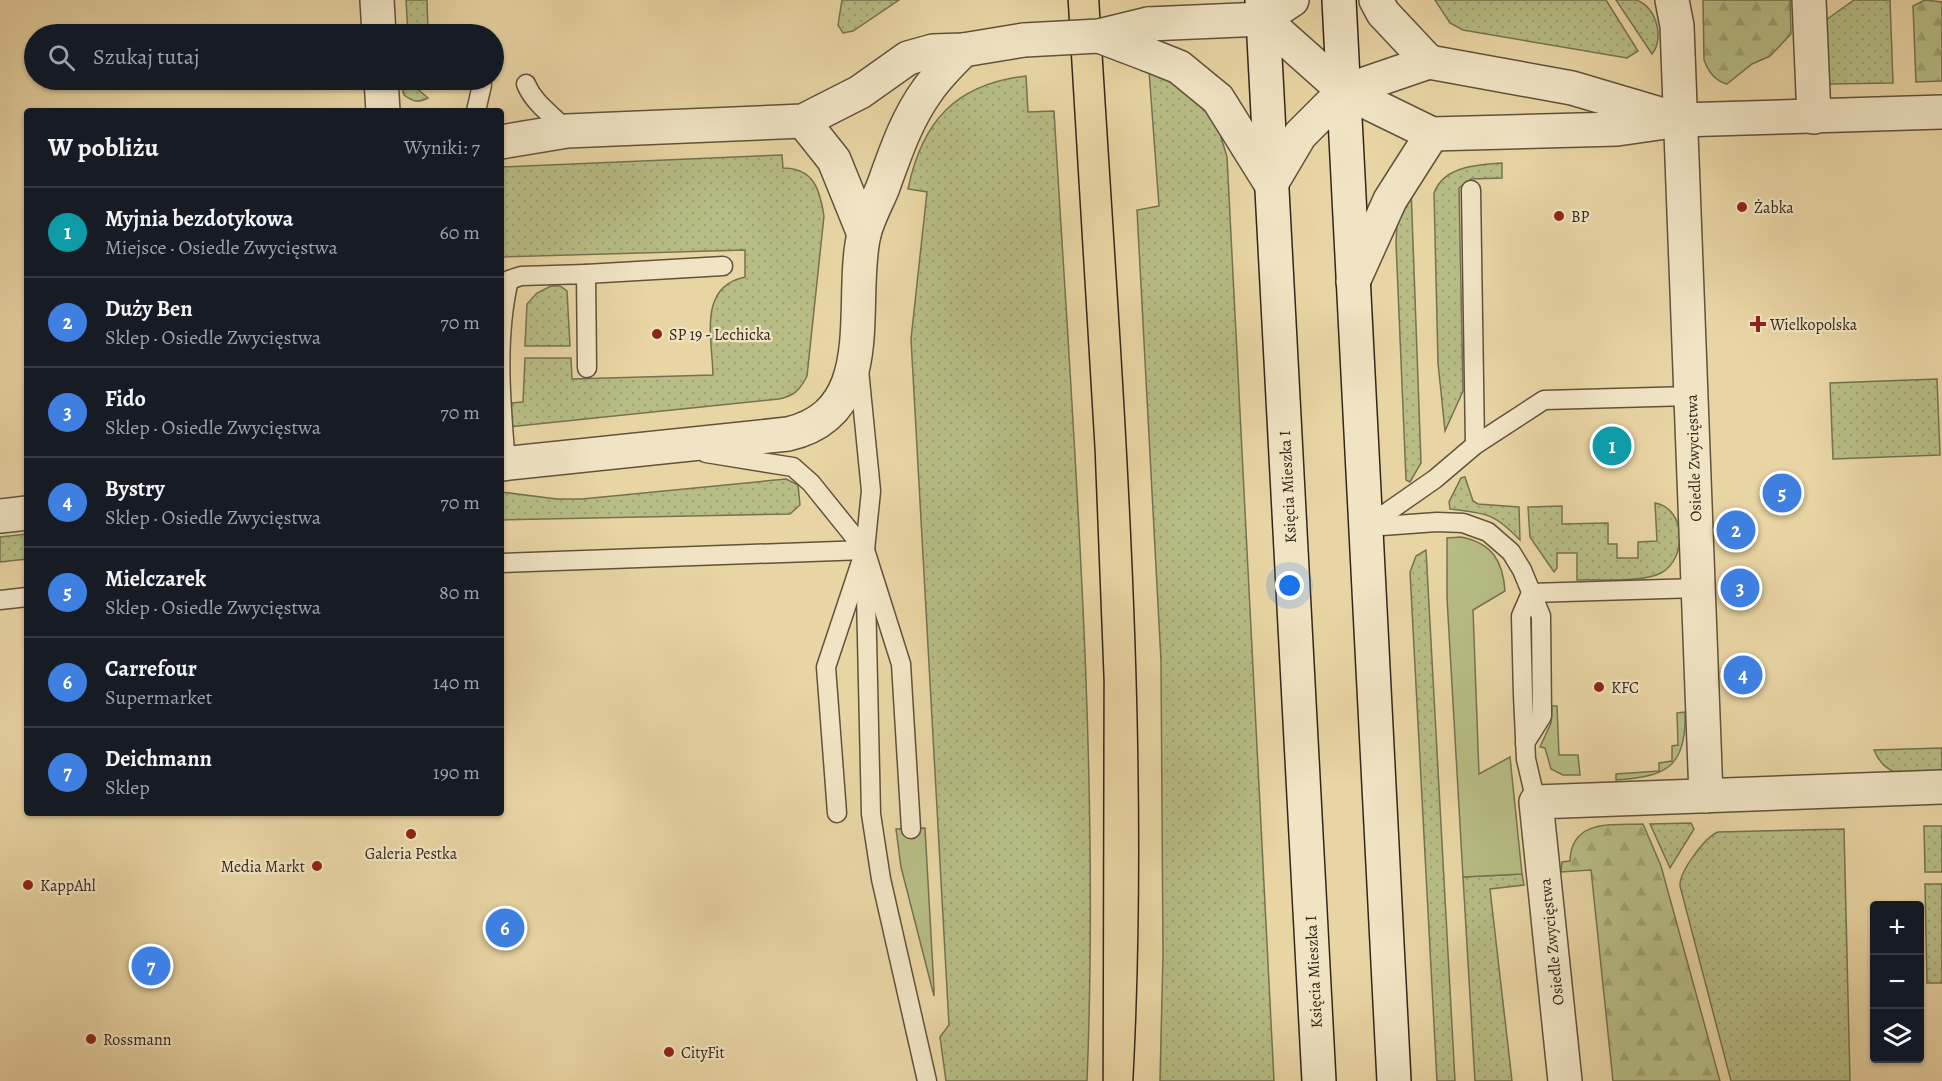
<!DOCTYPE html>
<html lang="pl">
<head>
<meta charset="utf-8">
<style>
  :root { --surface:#171b24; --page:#20242c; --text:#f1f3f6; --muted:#9ea1a6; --line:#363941; --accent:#c59692 }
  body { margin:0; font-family:Alegreya,serif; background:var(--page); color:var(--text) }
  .controls { position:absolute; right:18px; bottom:18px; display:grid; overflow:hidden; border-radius:6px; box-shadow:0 2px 4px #0004 }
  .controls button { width:54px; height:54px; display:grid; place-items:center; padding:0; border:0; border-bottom:2px solid var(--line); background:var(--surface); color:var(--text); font:30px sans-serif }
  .you { position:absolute; left:1290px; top:586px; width:21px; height:21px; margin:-15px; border:4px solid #fff; border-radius:50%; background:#1a73e8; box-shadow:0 0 0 9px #1a73e833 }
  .badge { display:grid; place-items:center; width:39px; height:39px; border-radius:50%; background:var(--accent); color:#fff; font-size:20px; font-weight:700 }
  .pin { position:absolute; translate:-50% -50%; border:3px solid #fff; box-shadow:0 2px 6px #0006 }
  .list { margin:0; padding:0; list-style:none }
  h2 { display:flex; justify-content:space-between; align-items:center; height:78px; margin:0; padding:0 24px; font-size:26px }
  h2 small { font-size:20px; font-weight:400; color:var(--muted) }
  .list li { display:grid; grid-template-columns:39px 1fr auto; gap:18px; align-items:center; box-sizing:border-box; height:90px; padding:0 24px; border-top:2px solid var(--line) }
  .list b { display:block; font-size:22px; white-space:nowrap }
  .list p { margin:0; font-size:20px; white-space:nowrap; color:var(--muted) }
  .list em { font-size:20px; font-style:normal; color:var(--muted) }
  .icon { flex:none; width:33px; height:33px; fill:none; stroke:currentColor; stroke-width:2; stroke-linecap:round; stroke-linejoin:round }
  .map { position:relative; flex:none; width:1942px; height:1081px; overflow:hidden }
  .search { position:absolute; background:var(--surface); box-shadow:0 2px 4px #0004; left:24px; top:24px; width:480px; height:66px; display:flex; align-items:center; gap:15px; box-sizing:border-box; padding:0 21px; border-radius:33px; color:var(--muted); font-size:22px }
  .panel { position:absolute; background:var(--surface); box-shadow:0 2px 4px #0004; left:24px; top:108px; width:480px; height:708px; border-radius:6px }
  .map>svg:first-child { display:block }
  .grass { fill:url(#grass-dots); stroke:#767250; stroke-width:1.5 }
  .forest { fill:url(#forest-firs); stroke:#767250; stroke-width:1.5 }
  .green { fill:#b7bd85; stroke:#767250; stroke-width:1.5 }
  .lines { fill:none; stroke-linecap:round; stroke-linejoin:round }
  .lane-casing { stroke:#61523c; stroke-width:21 }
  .street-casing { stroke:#61523c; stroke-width:36 }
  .secondary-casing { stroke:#34271a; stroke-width:36 }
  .lane { stroke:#f1e4c4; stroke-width:18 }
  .street { stroke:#f1e4c4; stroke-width:33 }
  .secondary { stroke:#f1e4c4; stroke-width:33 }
  .tram { stroke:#34271a; stroke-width:1.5 }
  .street-bridge-casing { stroke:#61523c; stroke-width:36; stroke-linecap:butt }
  .street-bridge { stroke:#f1e4c4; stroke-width:33 }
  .poi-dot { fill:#8f2418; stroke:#f1e4c4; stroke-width:2 }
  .labels { text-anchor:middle; stroke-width:4.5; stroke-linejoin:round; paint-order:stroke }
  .poi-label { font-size:16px; fill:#34271a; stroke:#f1e4c4; text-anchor:start }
  .street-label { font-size:16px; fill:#34271a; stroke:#f1e4c4 }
</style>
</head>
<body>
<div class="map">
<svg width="1942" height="1081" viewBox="0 0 1942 1081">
  <defs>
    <pattern id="grass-dots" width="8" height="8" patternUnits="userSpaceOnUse" patternTransform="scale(1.5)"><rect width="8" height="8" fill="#b7bd85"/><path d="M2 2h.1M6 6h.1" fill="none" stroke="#9ea272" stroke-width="1.8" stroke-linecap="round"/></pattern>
    <pattern id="forest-firs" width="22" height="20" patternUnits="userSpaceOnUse" patternTransform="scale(1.5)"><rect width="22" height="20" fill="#b7bd85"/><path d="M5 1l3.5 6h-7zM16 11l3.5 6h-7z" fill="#9ea272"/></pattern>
  </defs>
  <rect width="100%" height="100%" fill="#e9d5a4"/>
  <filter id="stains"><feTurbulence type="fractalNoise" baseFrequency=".00333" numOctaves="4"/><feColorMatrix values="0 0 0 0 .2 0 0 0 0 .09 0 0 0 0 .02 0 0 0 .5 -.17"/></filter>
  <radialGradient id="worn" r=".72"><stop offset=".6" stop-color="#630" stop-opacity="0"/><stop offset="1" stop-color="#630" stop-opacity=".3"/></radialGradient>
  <!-- grass -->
  <g class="grass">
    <path d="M 406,0 L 427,0 L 428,34 L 408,34 Z"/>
    <path d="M 842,0 L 899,0 L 853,31 L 843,33 L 838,25 Z"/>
    <path d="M 1435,0 L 1606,0 L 1638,51 L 1627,58 L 1463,30 L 1450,23 Z"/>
    <path d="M 1616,0 C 1622,0 1630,0 1636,0 C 1656,6 1665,38 1652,54 Z"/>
    <path d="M 1854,0 L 1890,0 L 1893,83 L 1829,84 L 1819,25 Z"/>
    <path d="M 1149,71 L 1182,82 L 1216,120 L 1227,157 L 1274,1081 L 1160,1081 L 1163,955 L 1161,661 L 1137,210 L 1159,206 Z"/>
    <path d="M 1026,76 L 1028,112 L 1054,111 C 1073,434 1100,758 1087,1081 L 946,1081 L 940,1037 L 949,1025 L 911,339 L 927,192 L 908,189 C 922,121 956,84 1026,76 Z"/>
    <path d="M 400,80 L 407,80 L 428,98 C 418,103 413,102 404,95 Z"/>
    <path d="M 782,155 L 783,168 C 814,168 820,190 824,216 L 807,376 C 800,390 794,396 779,399 L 507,427 L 512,403 L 523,402 L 525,358 L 571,358 L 572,379 L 713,375 C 712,337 698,287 745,277 L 745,250 L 501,257 L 501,167 Z"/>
    <path d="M 1502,163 L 1502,178 L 1471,179 L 1459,188 L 1463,391 L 1445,431 L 1438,363 L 1434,193 C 1444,166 1476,165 1502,163 Z"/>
    <path d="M 1411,187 L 1421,463 L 1410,482 L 1406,480 L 1396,242 L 1397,221 Z"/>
    <path d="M 551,286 L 560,286 L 567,291 L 570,346 L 525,346 L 527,304 L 537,293 Z"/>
    <path d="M 1937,379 L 1940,455 L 1833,459 L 1830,383 Z"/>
    <path d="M 1465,477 L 1473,501 L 1478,504 L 1519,507 L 1520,540 C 1493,512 1487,514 1450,509 L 1449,502 L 1461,478 Z"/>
    <path d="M 786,479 L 798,485 L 800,505 L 790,514 L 501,520 L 501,492 L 557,499 L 582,499 Z"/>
    <path d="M 1655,503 C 1687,509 1687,559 1661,573 C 1642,583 1599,579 1577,580 L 1577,553 L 1557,553 L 1557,568 L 1554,572 L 1530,537 L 1528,507 L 1562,506 L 1562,524 L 1608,523 L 1608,544 L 1617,544 L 1617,558 L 1638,558 L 1638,542 L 1657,541 Z"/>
    <path d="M 27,534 L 27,559 L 0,562 L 0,537 Z"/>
    <path d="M 1426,550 L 1455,1081 L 1437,1081 L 1410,572 L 1416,556 Z"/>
    <path d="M 1942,748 L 1942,773 C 1913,773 1887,782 1874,750 Z"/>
    <path d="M 1691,823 L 1694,829 L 1670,868 L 1650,824 Z"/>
    <path d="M 1924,826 L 1942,826 L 1942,872 L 1925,872 Z"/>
    <path d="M 1844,829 L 1850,1081 L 1731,1081 L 1680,886 C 1679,872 1705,837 1718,832 Z"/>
    <path d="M 1522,874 L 1524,885 L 1490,889 L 1512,1081 L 1475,1081 L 1463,877 Z"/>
    <path d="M 1925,884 L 1942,884 L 1942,983 L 1927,983 Z"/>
  </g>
  <!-- forest -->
  <g class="forest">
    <path d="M 1703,0 L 1790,0 L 1791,34 L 1770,56 L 1752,64 L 1727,84 C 1715,81 1708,71 1704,60 Z"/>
    <path d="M 1925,0 L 1942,2 L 1942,81 L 1916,82 L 1913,6 Z"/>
    <path d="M 1643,824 L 1661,866 L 1720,1081 L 1613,1081 L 1591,870 L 1561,872 L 1562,862 L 1570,861 C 1571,819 1612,825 1643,824 Z"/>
  </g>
  <!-- green -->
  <g class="green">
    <path d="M 1461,537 C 1492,543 1503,561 1505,591 L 1473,610 L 1479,774 L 1510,757 L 1522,874 L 1463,877 L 1447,598 L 1447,538 Z"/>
    <path d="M 1552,706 L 1557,706 L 1559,755 L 1578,755 L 1580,775 L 1563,775 L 1551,769 L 1545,748 L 1540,747 L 1551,723 Z"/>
    <path d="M 1685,712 C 1687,767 1666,777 1616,780 L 1616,774 L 1659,771 L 1659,763 L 1672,761 L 1672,746 L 1678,745 L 1677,713 Z"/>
    <path d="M 925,828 L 934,989 L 934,996 L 901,867 L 896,829 Z"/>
  </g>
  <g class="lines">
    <!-- lane casing -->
    <g class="lane-casing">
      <g id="lane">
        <path d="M 526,84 C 534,104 553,115 567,131"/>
        <path d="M 476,111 L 482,85"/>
        <path d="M 1471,190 L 1475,445"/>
        <path d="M 586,274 L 723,266"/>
        <path d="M 706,453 L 793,467 L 811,483 L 865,550 L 901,664 L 911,829"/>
        <path d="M 506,464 C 501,404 495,338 509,280 L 521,276 L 586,274 L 587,368"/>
        <path d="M 1366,527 L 1435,479 L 1475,445 L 1544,400 L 1691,396"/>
        <path d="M 1368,527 L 1437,522 L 1463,523 L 1488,532 L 1511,552 L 1522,570 L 1541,616 L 1542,716 L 1525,743"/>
        <path d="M 501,563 L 865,550 L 871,814 L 881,879 L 927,1081"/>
        <path d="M 1531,593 L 1521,616 L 1523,695 L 1526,759 L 1536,802"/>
        <path d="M 1531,593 L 1698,588"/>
        <path d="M 0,600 L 27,597"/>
        <path d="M 837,813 L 826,667 L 865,550 L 871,491 L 859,370"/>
      </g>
    </g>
    <!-- street casing -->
    <g class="street-casing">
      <g id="street">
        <path d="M 377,0 L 379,34"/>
        <path d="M 1376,0 L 1383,13 L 1429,62"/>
        <path d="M 1672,0 L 1677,26 L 1706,796"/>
        <path d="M 1809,0 L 1814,117"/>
        <path d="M 1263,19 L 1344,91 L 1432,134 L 1617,129 L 1680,120 L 1942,112"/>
        <path d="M 1148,24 L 1263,19 L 1292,0"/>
        <path d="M 1149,55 L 1179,67 L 1218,99 L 1271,184 L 1300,135 L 1344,91 L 1429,62"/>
        <path d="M 1429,62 L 1572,88 L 1670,117"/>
        <path d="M 381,80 L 383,111"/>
        <path d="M 803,121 L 834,160 L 864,234"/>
        <path d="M 501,142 L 567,131 L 803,121 L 860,92 L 908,58 L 933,51 L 963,50 L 1024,40"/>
        <path d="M 1353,282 L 1390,200 L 1432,134"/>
        <path d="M 501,464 L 788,434 C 883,412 848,303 864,234 C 868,218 877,202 883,187 C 895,154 906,120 927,91 C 937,76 951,63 963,50"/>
        <path d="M 0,516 L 27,513"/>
        <path d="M 1565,1081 L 1536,802 L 1942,787"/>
      </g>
    </g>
    <!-- secondary casing -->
    <g class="secondary-casing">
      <g id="secondary">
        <path d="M 1262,0 L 1319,1081"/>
        <path d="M 1339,0 L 1394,1081"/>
      </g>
    </g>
    <!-- lane -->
    <use href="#lane" class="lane"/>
    <!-- street -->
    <use href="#street" class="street"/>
    <!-- secondary -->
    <use href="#secondary" class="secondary"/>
    <!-- tram -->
    <g class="tram">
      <path d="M 1068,0 L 1095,451 L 1104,681 L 1103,1081"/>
      <path d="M 1099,0 C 1120,359 1152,721 1133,1081"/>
    </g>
    <!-- street-bridge casing -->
    <g class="street-bridge-casing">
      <g id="street-bridge">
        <path d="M 1099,36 L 1149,55"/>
        <path d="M 1024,40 L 1099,36 L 1148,24"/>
      </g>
    </g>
    <!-- street-bridge -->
    <use href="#street-bridge" class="street-bridge"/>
  </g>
  <!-- markers -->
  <g class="poi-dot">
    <circle cx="1742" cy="207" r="6"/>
    <circle cx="1559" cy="216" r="6"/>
    <path d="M1755 315h6v6h6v6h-6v6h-6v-6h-6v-6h6z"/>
    <circle cx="657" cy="334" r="6"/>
    <circle cx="1599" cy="687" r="6"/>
    <circle cx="411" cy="834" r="6"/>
    <circle cx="317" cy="866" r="6"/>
    <circle cx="28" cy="885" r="6"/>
    <circle cx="91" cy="1039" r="6"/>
    <circle cx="669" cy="1052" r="6"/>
  </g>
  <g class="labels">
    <!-- poi labels -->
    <g class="poi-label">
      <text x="1754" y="213">Żabka</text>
      <text x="1571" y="222">BP</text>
      <text x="1770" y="330">Wielkopolska</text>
      <text x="669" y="340">SP 19 - Lechicka</text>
      <text x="1611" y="693">KFC</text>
      <text x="411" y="859" text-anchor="middle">Galeria Pestka</text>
      <text x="305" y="872" text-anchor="end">Media Markt</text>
      <text x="40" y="891">KappAhl</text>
      <text x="103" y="1045">Rossmann</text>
      <text x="681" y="1058">CityFit</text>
    </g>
    <!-- street labels -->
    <g class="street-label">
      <text transform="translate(1693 458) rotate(-92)" y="6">Osiedle Zwycięstwa</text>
      <text transform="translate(1287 487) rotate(-93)" y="6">Księcia Mieszka I</text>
      <text transform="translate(1551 942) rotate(-96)" y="6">Osiedle Zwycięstwa</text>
      <text transform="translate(1313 972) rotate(-93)" y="6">Księcia Mieszka I</text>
    </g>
  </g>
  <rect width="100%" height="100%" filter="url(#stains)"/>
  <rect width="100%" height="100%" fill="url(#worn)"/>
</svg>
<div class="controls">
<button>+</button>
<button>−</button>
<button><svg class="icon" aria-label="layers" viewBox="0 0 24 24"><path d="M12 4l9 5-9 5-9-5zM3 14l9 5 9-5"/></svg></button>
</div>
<div class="you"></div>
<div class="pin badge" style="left:1612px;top:446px;background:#0f9aa8">1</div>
<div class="pin badge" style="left:1736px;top:530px;background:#3f7fe0">2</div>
<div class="pin badge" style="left:1740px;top:588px;background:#3f7fe0">3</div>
<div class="pin badge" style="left:1743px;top:675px;background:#3f7fe0">4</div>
<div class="pin badge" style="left:1782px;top:493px;background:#3f7fe0">5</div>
<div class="pin badge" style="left:505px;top:928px;background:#3f7fe0">6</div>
<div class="pin badge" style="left:151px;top:966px;background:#3f7fe0">7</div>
<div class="search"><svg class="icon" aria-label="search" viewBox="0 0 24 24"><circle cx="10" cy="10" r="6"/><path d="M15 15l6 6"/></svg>Szukaj tutaj</div>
<section class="panel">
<h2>W pobliżu<small>Wyniki: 7</small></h2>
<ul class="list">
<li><span class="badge" style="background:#0f9aa8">1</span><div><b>Myjnia bezdotykowa</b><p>Miejsce · Osiedle Zwycięstwa</p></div><em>60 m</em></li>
<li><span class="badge" style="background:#3f7fe0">2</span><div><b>Duży Ben</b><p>Sklep · Osiedle Zwycięstwa</p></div><em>70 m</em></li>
<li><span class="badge" style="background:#3f7fe0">3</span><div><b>Fido</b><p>Sklep · Osiedle Zwycięstwa</p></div><em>70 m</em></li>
<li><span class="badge" style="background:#3f7fe0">4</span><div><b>Bystry</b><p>Sklep · Osiedle Zwycięstwa</p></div><em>70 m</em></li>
<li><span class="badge" style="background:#3f7fe0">5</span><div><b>Mielczarek</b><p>Sklep · Osiedle Zwycięstwa</p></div><em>80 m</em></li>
<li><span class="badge" style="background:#3f7fe0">6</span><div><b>Carrefour</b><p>Supermarket</p></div><em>140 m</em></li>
<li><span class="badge" style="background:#3f7fe0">7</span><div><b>Deichmann</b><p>Sklep</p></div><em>190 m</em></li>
</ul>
</section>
</div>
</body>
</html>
